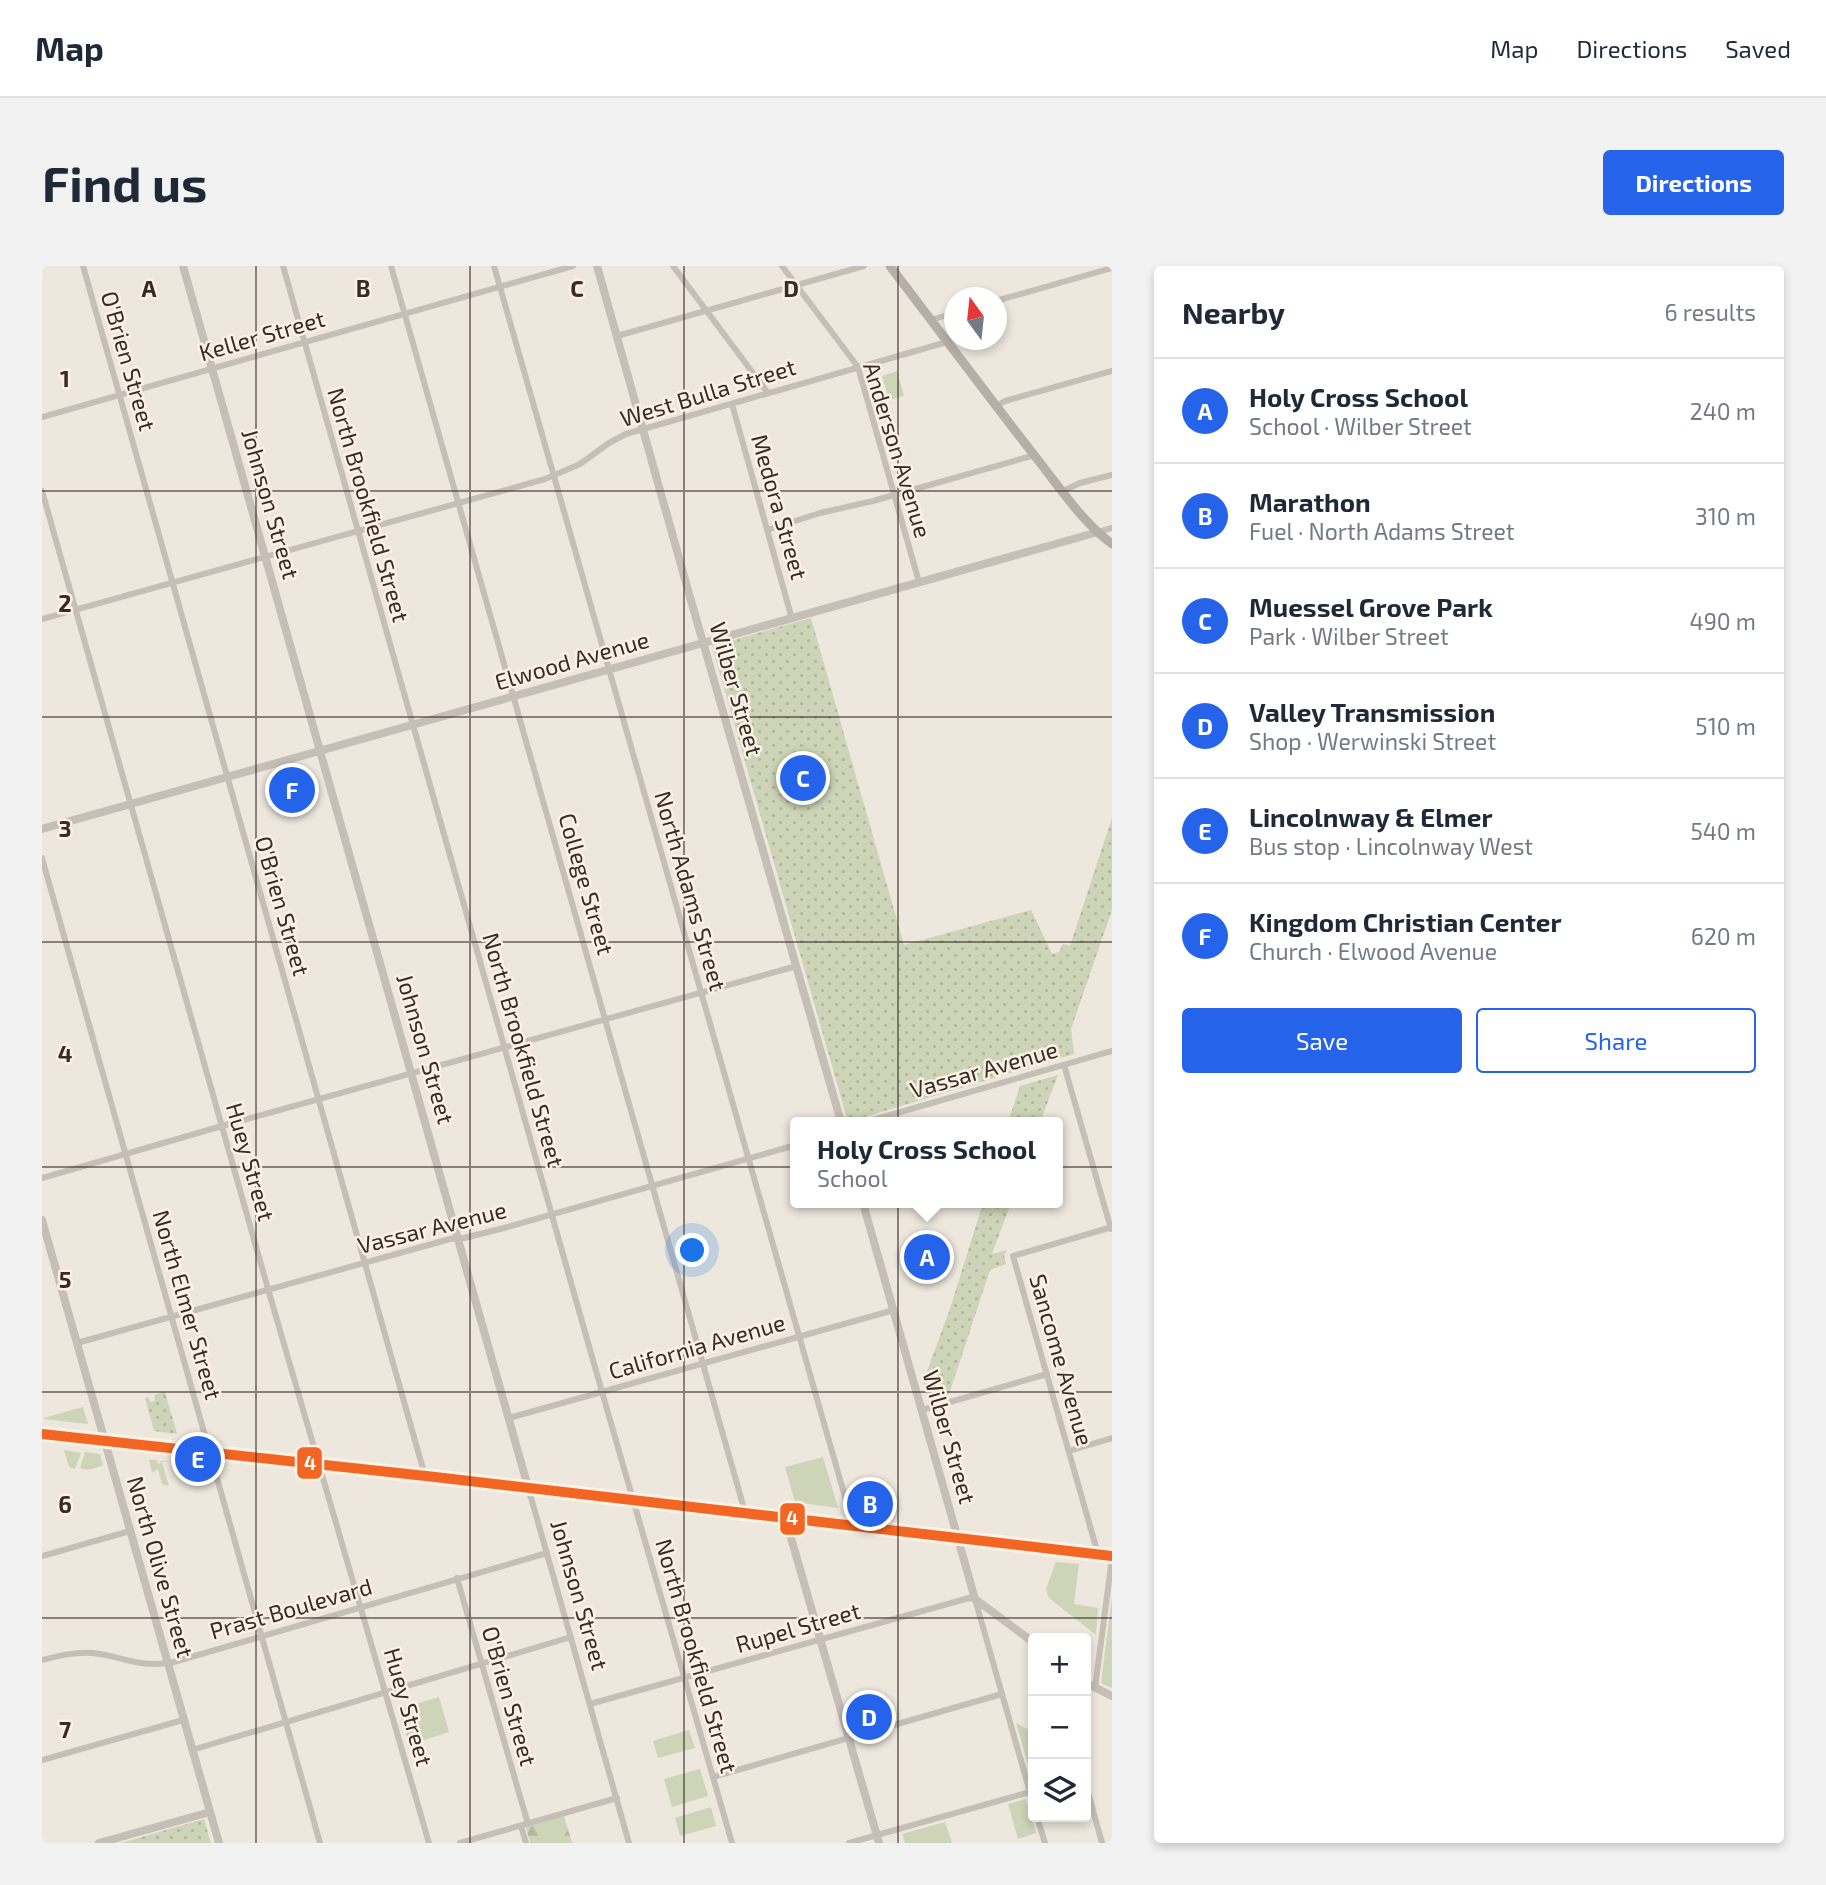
<!DOCTYPE html>
<html lang="en">
<head>
<meta charset="utf-8">
<style>
  :root { --surface:#fff; --page:#f2f2f3; --text:#1f2937; --muted:#747a83; --line:#e0e1e3; --accent:#2563eb }
  body { margin:0; font-family:"Exo 2",sans-serif; background:var(--page); color:var(--text) }
  .controls { position:absolute; right:21px; bottom:21px; display:grid; overflow:hidden; border-radius:7px; box-shadow:0 4px 10px #0003 }
  .controls button { width:63px; height:63px; display:grid; place-items:center; padding:0; border:0; border-bottom:2px solid var(--line); background:var(--surface); color:var(--text); font:35px sans-serif }
  .compass { position:absolute; left:902px; top:21px; width:63px; height:63px; border-radius:50%; background:var(--surface); box-shadow:0 4px 10px #0003; rotate:345deg }
  .you { position:absolute; left:651px; top:985px; width:24px; height:24px; margin:-18px; border:5px solid #fff; border-radius:50%; background:#1a73e8; box-shadow:0 0 0 10px #1a73e833 }
  .badge { display:grid; place-items:center; width:46px; height:46px; border-radius:50%; background:var(--accent); color:#fff; font-size:23px; font-weight:700 }
  .pin { position:absolute; translate:-50% -50%; border:4px solid #fff; box-shadow:0 2px 7px #0006 }
  .popup { position:absolute; left:748px; top:851px; width:273px; height:91px; box-sizing:border-box; display:grid; place-content:center; border-radius:7px; background:var(--surface); filter:drop-shadow(0 2px 5px #0005); font-size:23px; white-space:nowrap; color:var(--muted) }
  .popup b { font-size:26px; color:var(--text) }
  .popup::after { content:''; position:absolute; left:50%; top:100%; margin-left:-14px; border:14px solid transparent; border-top-color:var(--surface) }
  .list { margin:0; padding:0; list-style:none }
  h2 { display:flex; justify-content:space-between; align-items:center; height:91px; margin:0; padding:0 28px; font-size:30px }
  h2 small { font-size:23px; font-weight:400; color:var(--muted) }
  .list li { display:grid; grid-template-columns:46px 1fr auto; gap:21px; align-items:center; box-sizing:border-box; height:105px; padding:0 28px; border-top:2px solid var(--line) }
  .list b { display:block; font-size:26px; white-space:nowrap }
  .list p { margin:0; font-size:23px; white-space:nowrap; color:var(--muted) }
  .list em { font-size:23px; font-style:normal; color:var(--muted) }
  .actions { display:flex; gap:14px; padding:21px 28px }
  .actions a { flex:1; padding:16px 0; border:2px solid var(--accent); border-radius:7px; text-align:center; font-size:24px; color:var(--accent) }
  .actions .main { background:var(--accent); color:#fff }
  .icon { flex:none; width:38px; height:38px; fill:none; stroke:currentColor; stroke-width:2; stroke-linecap:round; stroke-linejoin:round }
  .map { position:relative; flex:none; width:1070px; height:1577px; overflow:hidden; border-radius:7px }
  header { display:flex; align-items:center; gap:42px; box-sizing:border-box; height:98px; padding:0 35px; background:var(--surface); border-bottom:2px solid var(--line) }
  header strong { font-size:33px }
  nav { display:flex; gap:38px; margin-inline-start:auto; font-size:24px }
  .intro { display:flex; align-items:center; justify-content:space-between; box-sizing:border-box; height:168px; padding:0 42px }
  h1 { margin:0; font-size:49px }
  .button { padding:18px 32px; border-radius:7px; background:var(--accent); color:#fff; font-size:24px; font-weight:700 }
  main { display:flex; gap:42px; padding:0 42px }
  aside { flex:1; background:var(--surface); border-radius:7px; box-shadow:0 4px 10px #0003 }
  .map>svg:first-child { display:block }
  .green { fill:#cdd4b7 }
  .forest { fill:url(#forest-firs) }
  .park { fill:url(#park-dots) }
  .lines { fill:none; stroke-linecap:round; stroke-linejoin:round }
  .minor { stroke:#c6bfb7; stroke-width:6 }
  .tertiary { stroke:#c6bfb7; stroke-width:8 }
  .secondary { stroke:#b6afa8; stroke-width:9 }
  .primary { stroke:#b4ada7; stroke-width:10 }
  .bus-1-casing { stroke:#fbf2e5; stroke-width:16 }
  .bus-1 { stroke:#f26522; stroke-width:10 }
  .grid { fill:none; stroke:#372c26; stroke-width:2; stroke-opacity:0.55 }
  .labels { text-anchor:middle; stroke-width:5; stroke-linejoin:round; paint-order:stroke }
  .street-label { font-size:23px; fill:#372c26; stroke:#fbf2e5 }
  .grid-label { font-size:23px; text-anchor:middle; font-weight:bold; fill:#372c26; stroke:#fbf2e5; stroke-width:5; stroke-linejoin:round; paint-order:stroke }
  .line-badge { stroke:#fbf2e5; stroke-width:2.5 }
  .badge-label { font-size:19px; text-anchor:middle; font-weight:bold; fill:#fff }
</style>
</head>
<body>
<header>
<strong>Map</strong>
<nav><a>Map</a><a>Directions</a><a>Saved</a></nav>
</header>
<div class="intro"><h1>Find us</h1><a class="button">Directions</a></div>
<main>
<div class="map">
<svg width="1070" height="1577" viewBox="0 0 1070 1577">
  <defs>
    <pattern id="forest-firs" width="22" height="20" patternUnits="userSpaceOnUse" patternTransform="scale(1.75)"><rect width="22" height="20" fill="#cdd4b7"/><path d="M5 1l3.5 6h-7zM16 11l3.5 6h-7z" fill="#b1b69d"/></pattern>
    <pattern id="park-dots" width="8" height="8" patternUnits="userSpaceOnUse" patternTransform="scale(1.75)"><rect width="8" height="8" fill="#cdd4b7"/><path d="M2 2h.1M6 6h.1" fill="none" stroke="#b1b69d" stroke-width="1.8" stroke-linecap="round"/></pattern>
  </defs>
  <rect width="100%" height="100%" fill="#ede7de"/>
  <!-- green -->
  <g class="green">
    <path d="M 855,105 L 862,130 L 847,134 L 840,110 Z"/>
    <path d="M 41,1141 L 46,1158 L 2,1153 L 2,1152 Z"/>
    <path d="M 22,1184 L 39,1187 L 33,1203 L 27,1201 Z"/>
    <path d="M 43,1186 L 58,1188 L 61,1199 C 54,1202 45,1205 38,1202 Z"/>
    <path d="M 781,1191 L 796,1242 L 753,1236 L 743,1201 Z"/>
    <path d="M 107,1194 L 115,1194 L 116,1198 L 119,1197 L 118,1195 L 134,1196 L 120,1196 L 127,1220 L 120,1218 L 116,1203 L 110,1207 Z"/>
    <path d="M 1014,1296 L 1037,1298 L 1032,1338 L 1056,1342 L 1054,1369 L 1007,1332 L 1004,1323 Z"/>
    <path d="M 1070,1331 L 1070,1422 L 1059,1417 Z"/>
    <path d="M 397,1431 L 407,1466 L 367,1479 L 357,1443 Z"/>
    <path d="M 974,1457 L 991,1466 L 991,1516 Z"/>
    <path d="M 647,1464 L 653,1482 L 616,1492 L 611,1475 Z"/>
    <path d="M 658,1503 L 666,1530 L 630,1541 L 622,1513 Z"/>
    <path d="M 984,1533 L 994,1567 L 976,1573 L 966,1538 Z"/>
    <path d="M 669,1541 L 674,1560 L 638,1570 L 633,1552 Z"/>
    <path d="M 903,1556 L 910,1577 L 863,1577 L 860,1568 Z"/>
  </g>
  <!-- forest -->
  <path class="forest" d="M 522,1550 L 530,1577 L 488,1577 L 484,1561 Z"/>
  <!-- park -->
  <g class="park">
    <path d="M 769,352 L 862,679 L 989,644 L 1010,688 L 1017,686 L 1021,678 L 1028,680 L 1070,552 L 1070,644 L 1029,763 L 1032,788 L 806,856 L 670,380 Z"/>
    <path d="M 1016,809 L 998,856 L 966,856 L 978,820 Z"/>
    <path d="M 941,937 L 969,937 L 950,988 L 965,984 L 962,989 L 964,998 L 948,1004 L 907,1128 L 886,1135 L 881,1116 L 908,1043 Z"/>
    <path d="M 123,1126 L 135,1168 L 112,1165 L 103,1132 L 106,1131 L 108,1136 L 113,1135 L 112,1129 Z"/>
    <path d="M 162,1553 L 169,1577 L 79,1577 Z"/>
  </g>
  <g class="lines">
    <!-- minor -->
    <g class="minor">
      <path d="M 41,0 L 383,1210"/>
      <path d="M 241,0 L 560,1126 L 690,1577"/>
      <path d="M 349,0 L 703,1246"/>
      <path d="M 452,0 L 811,1259"/>
      <path d="M 631,0 L 726,127"/>
      <path d="M 740,0 L 816,101 L 877,316"/>
      <path d="M 954,35 L 1070,2"/>
      <path d="M 889,54 L 912,47"/>
      <path d="M 575,70 L 822,0"/>
      <path d="M 690,138 L 750,353"/>
      <path d="M 954,140 L 963,135 L 1070,105"/>
      <path d="M 0,151 L 531,0"/>
      <path d="M 0,225 L 226,1023 L 387,1577"/>
      <path d="M 1021,225 L 1038,217 L 1070,209"/>
      <path d="M 725,264 L 778,247 L 831,235 L 993,189"/>
      <path d="M 1056,266 L 1070,262"/>
      <path d="M 0,353 L 503,213 L 538,198 L 567,177 L 584,168 L 905,76"/>
      <path d="M 0,592 L 278,1577"/>
      <path d="M 1022,799 L 1069,963"/>
      <path d="M 824,856 L 1070,785"/>
      <path d="M 0,912 L 187,858 L 755,700"/>
      <path d="M 35,1077 L 408,973 L 422,972 L 462,962 L 754,879"/>
      <path d="M 880,1144 L 1005,1108"/>
      <path d="M 467,1152 L 852,1044"/>
      <path d="M 1027,1185 L 1070,1172"/>
      <path d="M 486,1221 L 587,1577"/>
      <path d="M 1056,1288 L 971,990 L 1070,961"/>
      <path d="M 0,1290 L 88,1265"/>
      <path d="M 415,1312 L 486,1558"/>
      <path d="M 0,1394 C 16,1390 32,1386 50,1387 C 82,1390 97,1403 132,1396 L 505,1287"/>
      <path d="M 1053,1422 L 1070,1292"/>
      <path d="M 548,1438 L 927,1332 L 933,1333 L 991,1537"/>
      <path d="M 150,1484 L 529,1371"/>
      <path d="M 0,1494 L 141,1454"/>
      <path d="M 671,1511 L 960,1428"/>
      <path d="M 1044,1519 L 1060,1577"/>
      <path d="M 995,1551 L 1003,1577"/>
      <path d="M 479,1560 L 484,1577"/>
      <path d="M 418,1577 L 575,1532"/>
      <path d="M 807,1577 L 988,1526"/>
    </g>
    <!-- tertiary -->
    <g class="tertiary">
      <path d="M 141,0 L 486,1221"/>
      <path d="M 555,0 L 648,331 L 799,856"/>
      <path d="M 0,563 L 1056,266"/>
      <path d="M 821,937 L 933,1333 L 991,1376"/>
      <path d="M 0,954 L 177,1577"/>
      <path d="M 743,1251 L 837,1577"/>
      <path d="M 1044,1417 L 1070,1430"/>
      <path d="M 57,1577 L 168,1546"/>
    </g>
    <!-- secondary -->
    <path class="secondary" d="M 848,0 C 896,63 943,126 992,189 C 1016,219 1039,255 1070,278"/>
    <!-- primary -->
    <path class="primary" d="M 0,1168 L 393,1211 L 1070,1290"/>
    <!-- bus-1 casing -->
    <g class="bus-1-casing">
      <path id="bus-1" d="M 0,1168 L 393,1211 L 1070,1290"/>
    </g>
    <!-- bus-1 -->
    <use href="#bus-1" class="bus-1"/>
  </g>
  <!-- grid -->
  <path class="grid" d="M 214,0 L 214,1577M 428,0 L 428,1577M 642,0 L 642,1577M 856,0 L 856,1577M 0,225 L 1070,225M 0,451 L 1070,451M 0,676 L 1070,676M 0,901 L 1070,901M 0,1126 L 1070,1126M 0,1352 L 1070,1352"/>
  <g class="labels">
    <!-- street labels -->
    <g class="street-label">
      <text transform="translate(220 70) rotate(-16)" y="8">Keller Street</text>
      <text transform="translate(86 95) rotate(74)" y="8">O'Brien Street</text>
      <text transform="translate(666 127) rotate(-17)" y="8">West Bulla Street</text>
      <text transform="translate(855 184) rotate(73)" y="8">Anderson Avenue</text>
      <text transform="translate(228 238) rotate(74)" y="8">Johnson Street</text>
      <text transform="translate(326 239) rotate(74)" y="8">North Brookfield Street</text>
      <text transform="translate(737 241) rotate(74)" y="8">Medora Street</text>
      <text transform="translate(530 395) rotate(-16)" y="8">Elwood Avenue</text>
      <text transform="translate(694 423) rotate(74)" y="8">Wilber Street</text>
      <text transform="translate(544 618) rotate(74)" y="8">College Street</text>
      <text transform="translate(648 625) rotate(74)" y="8">North Adams Street</text>
      <text transform="translate(240 640) rotate(74)" y="8">O'Brien Street</text>
      <text transform="translate(383 783) rotate(74)" y="8">Johnson Street</text>
      <text transform="translate(481 784) rotate(74)" y="8">North Brookfield Street</text>
      <text transform="translate(942 804) rotate(-16)" y="8">Vassar Avenue</text>
      <text transform="translate(208 896) rotate(74)" y="8">Huey Street</text>
      <text transform="translate(390 962) rotate(-14)" y="8">Vassar Avenue</text>
      <text transform="translate(145 1039) rotate(74)" y="8">North Elmer Street</text>
      <text transform="translate(655 1081) rotate(-16)" y="8">California Avenue</text>
      <text transform="translate(1019 1094) rotate(74)" y="8">Sancome Avenue</text>
      <text transform="translate(907 1171) rotate(74)" y="8">Wilber Street</text>
      <text transform="translate(118 1301) rotate(74)" y="8">North Olive Street</text>
      <text transform="translate(537 1329) rotate(74)" y="8">Johnson Street</text>
      <text transform="translate(249 1343) rotate(-16)" y="8">Prast Boulevard</text>
      <text transform="translate(756 1362) rotate(-16)" y="8">Rupel Street</text>
      <text transform="translate(654 1390) rotate(74)" y="8">North Brookfield Street</text>
      <text transform="translate(467 1430) rotate(74)" y="8">O'Brien Street</text>
      <text transform="translate(366 1441) rotate(74)" y="8">Huey Street</text>
    </g>
  </g>
  <g class="grid-label">
    <text x="107" y="31">A</text>
    <text x="321" y="31">B</text>
    <text x="535" y="31">C</text>
    <text x="749" y="31">D</text>
    <text x="23" y="121">1</text>
    <text x="23" y="346">2</text>
    <text x="23" y="571">3</text>
    <text x="23" y="796">4</text>
    <text x="23" y="1022">5</text>
    <text x="23" y="1247">6</text>
    <text x="23" y="1472">7</text>
  </g>
  <g class="line-badge">
    <rect x="254" y="1180" width="27" height="34" rx="7" fill="#f26522"/>
    <rect x="737" y="1236" width="27" height="34" rx="7" fill="#f26522"/>
  </g>
  <g class="badge-label">
    <text x="268" y="1204">4</text>
    <text x="750" y="1259">4</text>
  </g>
</svg>
<div class="controls">
<button>+</button>
<button>−</button>
<button><svg class="icon" aria-label="layers" viewBox="0 0 24 24"><path d="M12 4l9 5-9 5-9-5zM3 14l9 5 9-5"/></svg></button>
</div>
<svg class="compass" viewBox="-18 -18 36 36"><path d="M0-13l5 13h-10z" fill="#e53935"/><path d="M0 13l5-13h-10z" fill="#747a83"/></svg>
<div class="you"></div>
<div class="pin badge" style="left:885px;top:991px">A</div>
<div class="popup"><b>Holy Cross School</b>School</div>
<div class="pin badge" style="left:828px;top:1238px">B</div>
<div class="pin badge" style="left:761px;top:512px">C</div>
<div class="pin badge" style="left:827px;top:1451px">D</div>
<div class="pin badge" style="left:156px;top:1193px">E</div>
<div class="pin badge" style="left:250px;top:524px">F</div>
</div>
<aside>
<h2>Nearby<small>6 results</small></h2>
<ul class="list">
<li><span class="badge">A</span><div><b>Holy Cross School</b><p>School · Wilber Street</p></div><em>240 m</em></li>
<li><span class="badge">B</span><div><b>Marathon</b><p>Fuel · North Adams Street</p></div><em>310 m</em></li>
<li><span class="badge">C</span><div><b>Muessel Grove Park</b><p>Park · Wilber Street</p></div><em>490 m</em></li>
<li><span class="badge">D</span><div><b>Valley Transmission</b><p>Shop · Werwinski Street</p></div><em>510 m</em></li>
<li><span class="badge">E</span><div><b>Lincolnway &amp; Elmer</b><p>Bus stop · Lincolnway West</p></div><em>540 m</em></li>
<li><span class="badge">F</span><div><b>Kingdom Christian Center</b><p>Church · Elwood Avenue</p></div><em>620 m</em></li>
</ul>
<div class="actions"><a class="main">Save</a><a>Share</a></div>
</aside>
</main>
</body>
</html>
